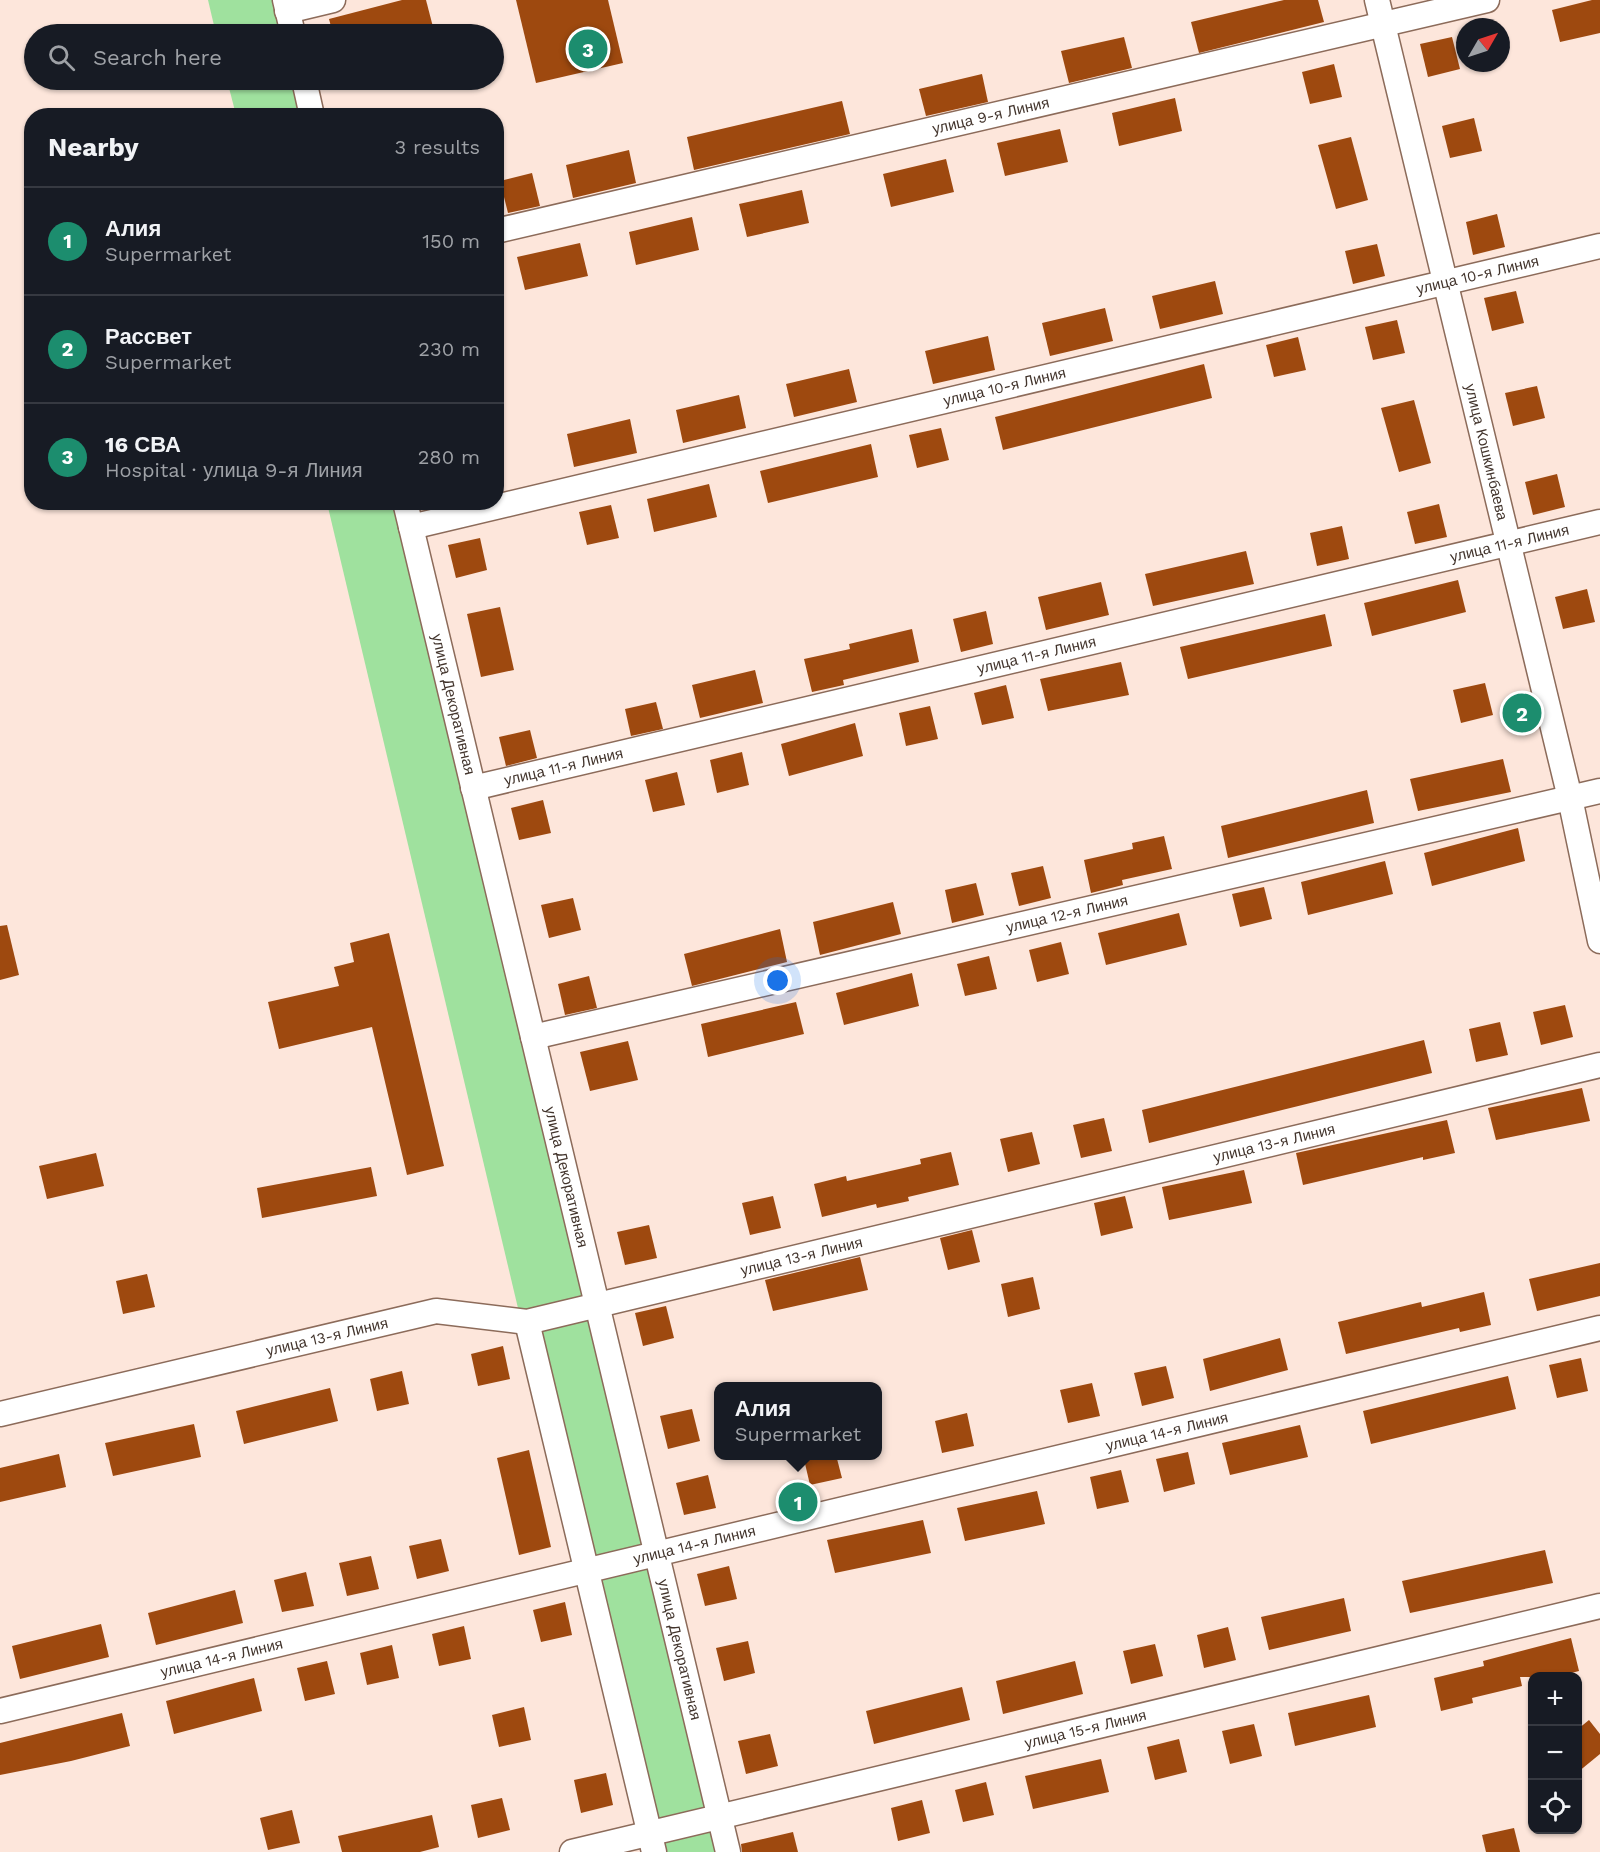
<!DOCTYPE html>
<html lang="en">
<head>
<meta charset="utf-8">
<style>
  :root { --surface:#171b24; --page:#242831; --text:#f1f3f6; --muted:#9ea1a6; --line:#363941; --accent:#1c8d6e }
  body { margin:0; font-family:"Work Sans",sans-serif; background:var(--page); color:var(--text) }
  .controls { position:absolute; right:18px; bottom:18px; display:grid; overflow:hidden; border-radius:12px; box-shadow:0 2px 4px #0004 }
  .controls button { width:54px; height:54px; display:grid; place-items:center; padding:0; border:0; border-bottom:2px solid var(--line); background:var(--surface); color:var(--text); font:30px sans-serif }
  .compass { position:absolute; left:1456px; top:18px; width:54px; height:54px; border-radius:50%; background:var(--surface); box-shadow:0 2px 4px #0004; rotate:51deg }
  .you { position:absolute; left:778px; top:981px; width:21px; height:21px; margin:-15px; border:4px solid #fff; border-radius:50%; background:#1a73e8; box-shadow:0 0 0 9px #1a73e833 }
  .badge { display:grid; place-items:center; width:39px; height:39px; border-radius:50%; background:var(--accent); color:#fff; font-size:20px; font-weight:700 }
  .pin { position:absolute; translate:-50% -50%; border:3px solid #fff; box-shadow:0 2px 6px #0006 }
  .popup { position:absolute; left:714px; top:1382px; width:168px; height:78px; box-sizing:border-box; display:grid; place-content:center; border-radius:12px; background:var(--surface); filter:drop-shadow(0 2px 4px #0005); font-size:20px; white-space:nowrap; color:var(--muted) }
  .popup b { font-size:22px; color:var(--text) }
  .popup::after { content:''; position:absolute; left:50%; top:100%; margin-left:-12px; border:12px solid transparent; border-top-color:var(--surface) }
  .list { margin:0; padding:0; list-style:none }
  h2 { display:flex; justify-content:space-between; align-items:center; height:78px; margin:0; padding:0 24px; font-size:26px }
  h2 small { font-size:20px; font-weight:400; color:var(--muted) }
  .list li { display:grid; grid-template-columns:39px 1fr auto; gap:18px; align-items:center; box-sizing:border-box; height:108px; padding:0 24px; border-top:2px solid var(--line) }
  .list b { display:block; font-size:22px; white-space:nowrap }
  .list p { margin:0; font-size:20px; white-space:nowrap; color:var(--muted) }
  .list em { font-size:20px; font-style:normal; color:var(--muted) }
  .icon { flex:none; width:33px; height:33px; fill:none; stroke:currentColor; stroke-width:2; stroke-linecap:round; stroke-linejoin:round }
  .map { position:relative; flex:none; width:1600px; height:1852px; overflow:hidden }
  .search { position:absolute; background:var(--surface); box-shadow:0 2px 4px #0004; left:24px; top:24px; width:480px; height:66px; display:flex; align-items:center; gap:15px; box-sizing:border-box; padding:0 21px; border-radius:33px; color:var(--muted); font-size:22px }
  .panel { position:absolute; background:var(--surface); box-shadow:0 2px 4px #0004; left:24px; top:108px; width:480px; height:402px; border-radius:24px }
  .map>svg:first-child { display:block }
  .green { fill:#9fe19e }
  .building { fill:#9e490f }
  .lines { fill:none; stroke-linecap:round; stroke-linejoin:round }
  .minor-casing { stroke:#8c6b5a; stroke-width:27 }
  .minor { stroke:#fff; stroke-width:24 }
  .labels { text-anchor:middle; stroke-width:6; stroke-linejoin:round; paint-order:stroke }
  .street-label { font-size:15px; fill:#42342c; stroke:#fff }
</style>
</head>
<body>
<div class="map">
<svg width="1600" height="1852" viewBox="0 0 1600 1852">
  <rect width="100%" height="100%" fill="#fde6db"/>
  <!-- green -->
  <g class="green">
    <path d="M 208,0 L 275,0 L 283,34 L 216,34 Z"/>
    <path d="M 227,80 L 294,80 L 302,115 L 236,115 Z"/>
    <path d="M 327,503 L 396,503 L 720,1852 L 647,1852 Z"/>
  </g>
  <!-- building -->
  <g class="building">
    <path d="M 402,0 L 426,0 L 433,27 L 401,34 L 333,34 L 329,19 Z"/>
    <path d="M 516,0 L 608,0 L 623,63 L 536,83 Z"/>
    <path d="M 1284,0 L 1318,0 L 1324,22 L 1199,53 L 1191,22 Z"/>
    <path d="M 1592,0 L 1600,0 L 1600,33 L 1560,42 L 1552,10 Z"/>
    <path d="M 1124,37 L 1132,68 L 1069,83 L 1061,51 Z"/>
    <path d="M 1452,37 L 1460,69 L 1428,77 L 1420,44 Z"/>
    <path d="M 1334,64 L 1342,97 L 1310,104 L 1302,72 Z"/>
    <path d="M 982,74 L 988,102 L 926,116 L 919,89 Z"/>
    <path d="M 1175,98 L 1182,131 L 1119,146 L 1112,113 Z"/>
    <path d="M 842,101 L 850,134 L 694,170 L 687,137 Z"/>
    <path d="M 1474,118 L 1482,151 L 1450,158 L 1442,126 Z"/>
    <path d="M 1060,129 L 1068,162 L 1005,176 L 997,143 Z"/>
    <path d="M 1351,137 L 1368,200 L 1336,209 L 1318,145 Z"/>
    <path d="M 629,150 L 636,183 L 573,198 L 566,165 Z"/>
    <path d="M 946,159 L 954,192 L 891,207 L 883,174 Z"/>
    <path d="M 532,173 L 540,206 L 508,213 L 500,181 Z"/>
    <path d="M 802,190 L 809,223 L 747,237 L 739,204 Z"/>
    <path d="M 1497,214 L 1505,247 L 1473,255 L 1466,222 Z"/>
    <path d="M 692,217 L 699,250 L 636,265 L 629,232 Z"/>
    <path d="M 580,243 L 588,276 L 525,290 L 517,257 Z"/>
    <path d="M 1377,244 L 1385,276 L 1353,284 L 1345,251 Z"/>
    <path d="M 1215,281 L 1223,314 L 1160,329 L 1152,296 Z"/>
    <path d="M 1516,291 L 1524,323 L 1492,331 L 1484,298 Z"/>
    <path d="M 1105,308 L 1113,341 L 1050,356 L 1042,323 Z"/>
    <path d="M 1397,320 L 1405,353 L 1373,360 L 1365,327 Z"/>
    <path d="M 988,336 L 995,370 L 933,384 L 925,351 Z"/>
    <path d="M 1298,337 L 1306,370 L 1274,377 L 1266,345 Z"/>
    <path d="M 1204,364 L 1212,398 L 1003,450 L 995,417 Z"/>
    <path d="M 849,369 L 857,402 L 794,417 L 786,384 Z"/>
    <path d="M 1537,386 L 1545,418 L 1513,426 L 1505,393 Z"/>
    <path d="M 739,395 L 746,428 L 683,443 L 676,410 Z"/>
    <path d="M 1414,400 L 1431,463 L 1399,472 L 1381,408 Z"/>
    <path d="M 630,419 L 637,453 L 574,467 L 567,434 Z"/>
    <path d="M 941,428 L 949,460 L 917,468 L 909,435 Z"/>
    <path d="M 871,444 L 878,477 L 768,503 L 760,471 Z"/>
    <path d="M 1557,474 L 1565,507 L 1533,515 L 1525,482 Z"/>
    <path d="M 709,484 L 717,517 L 654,532 L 647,499 Z"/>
    <path d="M 1439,504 L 1447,537 L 1415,544 L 1407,512 Z"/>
    <path d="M 611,505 L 619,538 L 587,545 L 579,512 Z"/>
    <path d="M 1342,526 L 1349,559 L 1317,566 L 1310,533 Z"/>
    <path d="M 480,538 L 487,570 L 456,578 L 448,545 Z"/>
    <path d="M 1246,551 L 1254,584 L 1153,606 L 1145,574 Z"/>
    <path d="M 1458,580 L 1466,612 L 1372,636 L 1364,603 Z"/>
    <path d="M 1101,582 L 1109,615 L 1046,630 L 1038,597 Z"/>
    <path d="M 1587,589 L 1595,622 L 1563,629 L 1555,597 Z"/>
    <path d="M 500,607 L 514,670 L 481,677 L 467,614 Z"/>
    <path d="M 986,611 L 993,644 L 961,652 L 953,619 Z"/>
    <path d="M 1325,614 L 1332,646 L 1188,679 L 1180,647 Z"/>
    <path d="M 912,629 L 919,662 L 843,680 L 844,685 L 812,692 L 804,659 L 850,649 L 849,644 Z"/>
    <path d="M 1121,662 L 1129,695 L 1048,711 L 1040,679 Z"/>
    <path d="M 755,670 L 763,703 L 700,718 L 692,685 Z"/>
    <path d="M 1485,683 L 1493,715 L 1461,723 L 1453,690 Z"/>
    <path d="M 1006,685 L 1014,718 L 982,725 L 974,693 Z"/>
    <path d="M 656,702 L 663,729 L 631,736 L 625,709 Z"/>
    <path d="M 930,706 L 938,739 L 906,746 L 899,713 Z"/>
    <path d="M 855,723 L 863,756 L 789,776 L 781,744 Z"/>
    <path d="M 530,730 L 537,758 L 506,766 L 499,737 Z"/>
    <path d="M 742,752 L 749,785 L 717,793 L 710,760 Z"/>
    <path d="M 1503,759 L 1511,792 L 1418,811 L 1410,779 Z"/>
    <path d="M 677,772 L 685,805 L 653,812 L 645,780 Z"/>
    <path d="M 1367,790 L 1374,823 L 1228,858 L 1221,826 Z"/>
    <path d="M 543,800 L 551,833 L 519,840 L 511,808 Z"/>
    <path d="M 1518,828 L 1525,861 L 1432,886 L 1424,853 Z"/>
    <path d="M 1164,836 L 1172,869 L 1122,880 L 1123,885 L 1091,893 L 1084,860 L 1133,849 L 1132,843 Z"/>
    <path d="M 1385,861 L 1393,894 L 1308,915 L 1301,882 Z"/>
    <path d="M 1043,866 L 1051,898 L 1019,906 L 1011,873 Z"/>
    <path d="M 976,883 L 984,915 L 952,923 L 945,890 Z"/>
    <path d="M 1264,887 L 1272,919 L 1240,927 L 1232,894 Z"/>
    <path d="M 573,898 L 581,930 L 549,938 L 541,905 Z"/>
    <path d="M 893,902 L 901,934 L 820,955 L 813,922 Z"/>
    <path d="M 1179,913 L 1187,945 L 1106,965 L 1098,933 Z"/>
    <path d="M 7,925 L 19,975 L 0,980 L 0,926 Z"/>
    <path d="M 780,929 L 787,962 L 692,986 L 684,954 Z"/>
    <path d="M 389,933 L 444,1166 L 407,1175 L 372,1027 L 279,1049 L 268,1002 L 339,986 L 334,967 L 354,962 L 350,943 Z"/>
    <path d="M 1061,942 L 1069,974 L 1037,982 L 1029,950 Z"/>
    <path d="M 989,956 L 997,989 L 965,996 L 957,964 Z"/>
    <path d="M 912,973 L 919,1006 L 844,1025 L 836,993 Z"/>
    <path d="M 589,976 L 597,1008 L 565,1015 L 558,984 Z"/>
    <path d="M 796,1002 L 804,1034 L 708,1057 L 701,1024 Z"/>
    <path d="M 1565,1005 L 1573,1037 L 1541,1045 L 1533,1012 Z"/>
    <path d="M 1500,1022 L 1508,1055 L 1476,1062 L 1469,1029 Z"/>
    <path d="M 1424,1040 L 1432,1073 L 1149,1143 L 1142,1110 Z"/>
    <path d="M 628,1041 L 638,1080 L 590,1091 L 580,1052 Z"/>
    <path d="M 1582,1088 L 1590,1121 L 1496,1140 L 1488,1108 Z"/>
    <path d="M 1104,1118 L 1112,1151 L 1081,1158 L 1073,1125 Z"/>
    <path d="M 1447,1120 L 1455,1153 L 1423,1160 L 1423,1157 L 1303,1185 L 1296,1153 Z"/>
    <path d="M 1032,1132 L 1040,1164 L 1008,1172 L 1000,1139 Z"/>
    <path d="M 951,1152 L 959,1185 L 908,1197 L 909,1201 L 877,1208 L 876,1204 L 822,1217 L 814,1184 L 846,1176 L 847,1181 L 921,1164 L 920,1159 Z"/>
    <path d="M 96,1153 L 104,1186 L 47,1199 L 39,1166 Z"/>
    <path d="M 371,1167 L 377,1196 L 262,1218 L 257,1188 Z"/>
    <path d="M 1244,1170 L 1252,1203 L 1169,1220 L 1162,1187 Z"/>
    <path d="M 773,1196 L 781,1228 L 750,1235 L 742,1203 Z"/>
    <path d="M 1125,1196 L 1133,1228 L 1101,1236 L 1094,1203 Z"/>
    <path d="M 649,1225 L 657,1258 L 625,1265 L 617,1232 Z"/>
    <path d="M 972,1230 L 980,1262 L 948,1270 L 940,1238 Z"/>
    <path d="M 860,1257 L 868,1290 L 773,1311 L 765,1280 Z"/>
    <path d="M 1600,1263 L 1600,1296 L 1537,1311 L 1529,1279 Z"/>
    <path d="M 147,1274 L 155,1307 L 123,1314 L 116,1281 Z"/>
    <path d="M 1033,1277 L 1040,1309 L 1008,1317 L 1001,1284 Z"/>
    <path d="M 1484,1292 L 1491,1325 L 1460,1332 L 1459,1328 L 1346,1354 L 1338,1322 L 1421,1302 L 1422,1307 Z"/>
    <path d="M 666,1306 L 674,1338 L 643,1346 L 635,1313 Z"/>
    <path d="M 1280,1338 L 1288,1370 L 1210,1391 L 1203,1359 Z"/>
    <path d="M 503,1346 L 510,1379 L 478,1386 L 471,1354 Z"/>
    <path d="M 1581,1358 L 1588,1391 L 1557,1398 L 1549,1365 Z"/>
    <path d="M 1166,1366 L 1174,1398 L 1142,1406 L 1134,1373 Z"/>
    <path d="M 402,1371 L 409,1404 L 377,1411 L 370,1379 Z"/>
    <path d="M 1508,1376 L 1516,1409 L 1371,1444 L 1363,1411 Z"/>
    <path d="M 1092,1383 L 1100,1416 L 1068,1423 L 1060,1390 Z"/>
    <path d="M 330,1388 L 338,1421 L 244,1444 L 236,1411 Z"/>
    <path d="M 692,1409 L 700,1441 L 668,1449 L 660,1416 Z"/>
    <path d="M 967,1413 L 974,1446 L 942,1453 L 935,1421 Z"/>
    <path d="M 194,1424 L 201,1457 L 113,1476 L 105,1443 Z"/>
    <path d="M 1300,1425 L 1308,1457 L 1230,1475 L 1222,1443 Z"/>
    <path d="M 529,1450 L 551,1547 L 519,1555 L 497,1458 Z"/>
    <path d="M 1188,1452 L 1195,1484 L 1164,1492 L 1156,1459 Z"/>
    <path d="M 59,1454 L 66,1487 L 0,1502 L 0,1468 Z"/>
    <path d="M 803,1455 L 836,1455 L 842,1478 L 810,1485 Z"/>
    <path d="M 1121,1470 L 1129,1502 L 1097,1509 L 1090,1477 Z"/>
    <path d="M 708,1475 L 716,1508 L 684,1515 L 676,1483 Z"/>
    <path d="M 1037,1491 L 1045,1524 L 965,1541 L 957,1508 Z"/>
    <path d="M 923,1520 L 931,1553 L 835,1573 L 827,1540 Z"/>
    <path d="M 441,1539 L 449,1571 L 417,1579 L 409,1546 Z"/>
    <path d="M 1545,1550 L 1553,1583 L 1410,1613 L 1402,1581 Z"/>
    <path d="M 371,1556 L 379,1589 L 347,1596 L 339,1563 Z"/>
    <path d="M 729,1566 L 737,1599 L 705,1606 L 697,1574 Z"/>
    <path d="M 306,1572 L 314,1606 L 282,1612 L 274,1580 Z"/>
    <path d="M 235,1590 L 243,1623 L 156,1645 L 148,1613 Z"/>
    <path d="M 1344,1598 L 1351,1631 L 1269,1650 L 1261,1617 Z"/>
    <path d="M 565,1602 L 572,1635 L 541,1642 L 533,1610 Z"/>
    <path d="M 101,1624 L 109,1657 L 20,1679 L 12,1646 Z"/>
    <path d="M 464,1626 L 471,1659 L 439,1666 L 432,1634 Z"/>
    <path d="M 1228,1627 L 1236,1660 L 1204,1668 L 1197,1635 Z"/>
    <path d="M 1571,1638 L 1579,1671 L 1556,1677 L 1520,1677 L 1522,1686 L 1472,1698 L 1473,1703 L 1441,1711 L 1434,1678 L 1484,1666 L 1483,1661 Z"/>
    <path d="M 748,1641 L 755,1673 L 724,1681 L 716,1648 Z"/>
    <path d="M 1155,1644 L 1163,1676 L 1131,1684 L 1123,1651 Z"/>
    <path d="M 392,1645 L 399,1678 L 367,1685 L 360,1653 Z"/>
    <path d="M 327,1661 L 335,1694 L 305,1701 L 297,1668 Z"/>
    <path d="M 1075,1661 L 1083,1694 L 1003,1714 L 996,1681 Z"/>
    <path d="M 254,1678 L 262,1711 L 174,1734 L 166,1701 Z"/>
    <path d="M 962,1687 L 970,1720 L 874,1744 L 866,1711 Z"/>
    <path d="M 1369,1695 L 1376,1727 L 1295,1746 L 1288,1713 Z"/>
    <path d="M 524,1707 L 531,1740 L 499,1747 L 492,1715 Z"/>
    <path d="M 122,1713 L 130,1746 L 71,1761 L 0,1775 L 0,1743 Z"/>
    <path d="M 1589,1720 L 1600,1734 L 1600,1754 L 1578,1772 L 1578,1729 Z"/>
    <path d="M 1254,1724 L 1262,1756 L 1230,1764 L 1222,1731 Z"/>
    <path d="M 770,1734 L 778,1766 L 746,1774 L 738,1741 Z"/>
    <path d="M 1179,1739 L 1187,1772 L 1155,1780 L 1147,1747 Z"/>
    <path d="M 1101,1759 L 1109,1792 L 1033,1809 L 1025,1776 Z"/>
    <path d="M 606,1773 L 613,1805 L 581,1813 L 574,1780 Z"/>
    <path d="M 986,1782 L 994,1815 L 963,1822 L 955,1790 Z"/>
    <path d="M 502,1798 L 510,1830 L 478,1838 L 471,1805 Z"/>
    <path d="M 922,1800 L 930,1833 L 898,1841 L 891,1808 Z"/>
    <path d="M 292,1810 L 300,1843 L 268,1850 L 260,1818 Z"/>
    <path d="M 432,1815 L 439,1847 L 420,1852 L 342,1852 L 338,1836 Z"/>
    <path d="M 1514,1828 L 1520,1852 L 1486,1852 L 1482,1835 Z"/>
    <path d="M 793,1832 L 798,1852 L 742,1852 L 741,1844 Z"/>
  </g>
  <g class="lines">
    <!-- minor casing -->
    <g class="minor-casing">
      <g id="minor">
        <path d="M 285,0 L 293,34"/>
        <path id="s1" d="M 1377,0 L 1570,798 L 1600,941"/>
        <path d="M 287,11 L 333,0"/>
        <path d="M 304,80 L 312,116"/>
        <path id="s2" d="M 496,231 L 1487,0"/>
        <path id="s3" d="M 405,502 L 728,1852"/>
        <path id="s4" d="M 411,527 L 1600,246"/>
        <path id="s5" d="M 473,788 L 1600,522"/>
        <path id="s6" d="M 533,1037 L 1600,791"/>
        <path d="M 527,1322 L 654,1852"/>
        <path id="s7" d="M 0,1414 L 436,1311 L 527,1322 L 1600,1065"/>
        <path id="s8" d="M 0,1711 L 1600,1328"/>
        <path id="s9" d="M 572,1852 L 1600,1606"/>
      </g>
    </g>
    <!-- minor -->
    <use href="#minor" class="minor"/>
  </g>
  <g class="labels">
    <!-- street labels -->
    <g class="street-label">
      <text dy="5" stroke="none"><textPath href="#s2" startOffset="508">улица 9-я Линия</textPath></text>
      <text dy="5" stroke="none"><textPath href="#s4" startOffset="1096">улица 10-я Линия</textPath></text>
      <text dy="5" stroke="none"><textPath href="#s4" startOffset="610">улица 10-я Линия</textPath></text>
      <text dy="5" stroke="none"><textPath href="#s1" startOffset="465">улица Кошкинбаева</textPath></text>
      <text dy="5" stroke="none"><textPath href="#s5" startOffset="1065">улица 11-я Линия</textPath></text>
      <text dy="5" stroke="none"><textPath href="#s5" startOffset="579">улица 11-я Линия</textPath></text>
      <text dy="5" stroke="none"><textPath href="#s3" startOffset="208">улица Декоративная</textPath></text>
      <text dy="5" stroke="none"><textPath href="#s5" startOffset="93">улица 11-я Линия</textPath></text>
      <text dy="5" stroke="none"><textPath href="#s6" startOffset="548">улица 12-я Линия</textPath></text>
      <text dy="5" stroke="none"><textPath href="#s7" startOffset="1308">улица 13-я Линия</textPath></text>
      <text dy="5" stroke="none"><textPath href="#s3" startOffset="694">улица Декоративная</textPath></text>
      <text dy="5" stroke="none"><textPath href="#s7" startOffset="822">улица 13-я Линия</textPath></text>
      <text dy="5" stroke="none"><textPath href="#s7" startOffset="336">улица 13-я Линия</textPath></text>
      <text dy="5" stroke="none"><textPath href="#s8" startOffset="1200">улица 14-я Линия</textPath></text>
      <text dy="5" stroke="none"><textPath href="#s8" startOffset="714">улица 14-я Линия</textPath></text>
      <text dy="5" stroke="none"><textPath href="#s3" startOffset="1180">улица Декоративная</textPath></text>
      <text dy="5" stroke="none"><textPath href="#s8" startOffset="228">улица 14-я Линия</textPath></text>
      <text dy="5" stroke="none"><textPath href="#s9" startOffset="528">улица 15-я Линия</textPath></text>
    </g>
  </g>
</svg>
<div class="controls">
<button>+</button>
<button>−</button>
<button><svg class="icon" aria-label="locate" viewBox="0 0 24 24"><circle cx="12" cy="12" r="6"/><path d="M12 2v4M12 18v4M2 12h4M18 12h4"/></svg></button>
</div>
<svg class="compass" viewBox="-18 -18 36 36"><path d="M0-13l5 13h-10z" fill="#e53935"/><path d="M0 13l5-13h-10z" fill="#9ea1a6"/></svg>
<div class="you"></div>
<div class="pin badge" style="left:798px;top:1502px">1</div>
<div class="popup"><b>Алия</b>Supermarket</div>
<div class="pin badge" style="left:1522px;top:713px">2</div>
<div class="pin badge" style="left:588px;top:49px">3</div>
<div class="search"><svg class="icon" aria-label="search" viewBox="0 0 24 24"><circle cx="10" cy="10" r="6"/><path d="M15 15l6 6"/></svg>Search here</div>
<section class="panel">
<h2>Nearby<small>3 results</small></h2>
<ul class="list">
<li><span class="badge">1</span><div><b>Алия</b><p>Supermarket</p></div><em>150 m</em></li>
<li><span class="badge">2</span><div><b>Рассвет</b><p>Supermarket</p></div><em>230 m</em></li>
<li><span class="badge">3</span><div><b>16 СВА</b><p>Hospital · улица 9-я Линия</p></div><em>280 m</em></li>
</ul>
</section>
</div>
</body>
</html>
